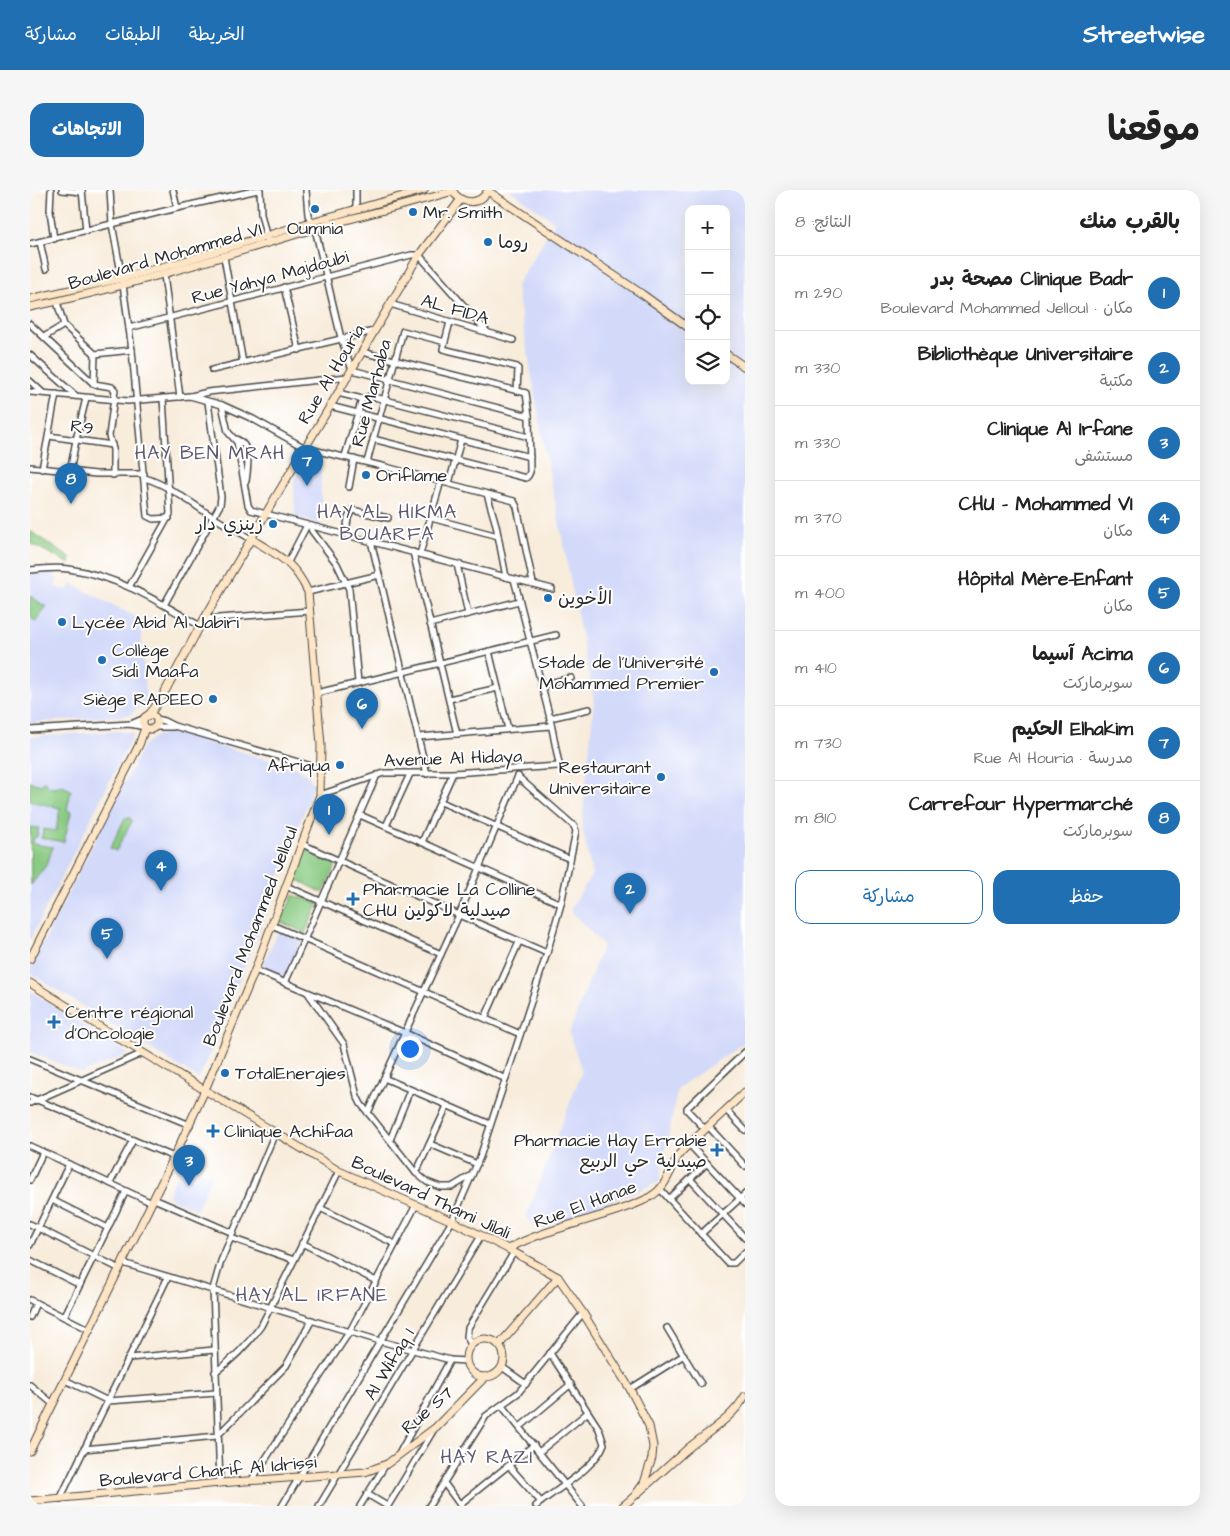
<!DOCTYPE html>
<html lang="ar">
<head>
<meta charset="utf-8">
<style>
  :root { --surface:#fff; --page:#f6f6f6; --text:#222; --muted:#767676; --line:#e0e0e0; --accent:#1f6fb2 }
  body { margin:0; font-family:"Architects Daughter","Playpen Sans Arabic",sans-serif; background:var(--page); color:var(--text); direction:rtl }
  .controls { position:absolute; right:15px; top:15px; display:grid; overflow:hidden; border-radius:10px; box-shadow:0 5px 20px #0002 }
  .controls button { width:45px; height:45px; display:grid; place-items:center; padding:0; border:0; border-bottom:1px solid var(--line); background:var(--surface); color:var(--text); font:25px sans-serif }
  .you { position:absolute; left:379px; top:858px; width:18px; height:18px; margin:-12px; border:4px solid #fff; border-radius:50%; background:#1a73e8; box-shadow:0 0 0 8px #1a73e833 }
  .badge { display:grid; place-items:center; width:32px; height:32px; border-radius:50%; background:var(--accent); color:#fff; font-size:16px; font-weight:700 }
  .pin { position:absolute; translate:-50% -41px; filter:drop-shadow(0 1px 2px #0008) }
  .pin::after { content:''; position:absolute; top:26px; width:18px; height:15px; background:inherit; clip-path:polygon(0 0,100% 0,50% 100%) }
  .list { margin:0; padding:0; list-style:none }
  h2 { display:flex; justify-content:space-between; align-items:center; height:65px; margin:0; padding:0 20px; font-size:21px }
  h2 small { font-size:16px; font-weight:400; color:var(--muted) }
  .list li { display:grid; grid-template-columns:32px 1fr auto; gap:15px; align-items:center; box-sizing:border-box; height:75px; padding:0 20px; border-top:1px solid var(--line) }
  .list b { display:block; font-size:19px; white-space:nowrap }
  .list p { margin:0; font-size:16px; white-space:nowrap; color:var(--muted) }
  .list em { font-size:16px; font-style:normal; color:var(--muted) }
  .actions { display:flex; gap:10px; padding:15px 20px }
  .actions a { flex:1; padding:11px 0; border:1px solid var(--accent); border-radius:15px; text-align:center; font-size:18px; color:var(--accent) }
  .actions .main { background:var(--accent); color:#fff }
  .icon { flex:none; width:28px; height:28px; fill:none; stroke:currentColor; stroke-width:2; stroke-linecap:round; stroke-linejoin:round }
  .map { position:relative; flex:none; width:715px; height:1316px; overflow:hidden; direction:ltr; border-radius:15px }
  header { display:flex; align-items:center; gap:30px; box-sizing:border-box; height:70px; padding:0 25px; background:var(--accent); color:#fff }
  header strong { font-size:24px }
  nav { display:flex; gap:28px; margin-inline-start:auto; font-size:18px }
  .intro { display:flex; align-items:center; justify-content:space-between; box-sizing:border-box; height:120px; padding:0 30px }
  h1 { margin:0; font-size:35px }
  .button { padding:12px 22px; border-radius:15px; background:var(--accent); color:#fff; font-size:18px; font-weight:700 }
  main { display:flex; gap:30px; padding:0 30px }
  aside { flex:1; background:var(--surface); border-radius:15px; box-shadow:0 5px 20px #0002 }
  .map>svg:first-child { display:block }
  .built { fill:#d2d9f9; fill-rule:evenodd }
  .green { fill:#8acb83; stroke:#5a7b57 }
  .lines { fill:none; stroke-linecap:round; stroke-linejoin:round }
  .street-casing { stroke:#4a4845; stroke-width:8 }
  .secondary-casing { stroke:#4a4845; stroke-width:9 }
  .street { stroke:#fff; stroke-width:5 }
  .secondary { stroke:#fde5c5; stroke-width:7 }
  .poi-dot { fill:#1f6fb2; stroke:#fff; stroke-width:2 }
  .labels { text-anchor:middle; stroke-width:4; stroke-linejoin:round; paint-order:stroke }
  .poi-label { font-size:18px; fill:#2b2b2b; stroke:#fff; text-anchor:start }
  .street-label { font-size:18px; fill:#2b2b2b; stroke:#fff }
  .neighbourhood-label { font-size:19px; letter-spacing:1px; fill:#605a70; stroke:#fff }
</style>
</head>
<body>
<header>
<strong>Streetwise</strong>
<nav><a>الخريطة</a><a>الطبقات</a><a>مشاركة</a></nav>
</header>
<div class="intro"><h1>موقعنا</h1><a class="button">الاتجاهات</a></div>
<main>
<aside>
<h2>بالقرب منك<small>النتائج: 8</small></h2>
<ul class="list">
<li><span class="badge">1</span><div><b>Clinique Badr مصحة بدر</b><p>مكان · Boulevard Mohammed Jelloul</p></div><em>290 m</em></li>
<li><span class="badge">2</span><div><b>Bibliothèque Universitaire</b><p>مكتبة</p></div><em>330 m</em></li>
<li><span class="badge">3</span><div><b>Clinique Al Irfane</b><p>مستشفى</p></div><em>330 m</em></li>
<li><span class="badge">4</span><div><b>CHU - Mohammed VI</b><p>مكان</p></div><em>370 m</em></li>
<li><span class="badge">5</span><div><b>Hôpital Mère-Enfant</b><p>مكان</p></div><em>400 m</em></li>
<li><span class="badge">6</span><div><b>Acima آسيما</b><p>سوبرماركت</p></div><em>410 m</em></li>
<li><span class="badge">7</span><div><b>Elhakim الحكيم</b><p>مدرسة · Rue Al Houria</p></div><em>730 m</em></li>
<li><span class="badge">8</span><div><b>Carrefour Hypermarché</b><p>سوبرماركت</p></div><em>810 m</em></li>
</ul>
<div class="actions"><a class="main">حفظ</a><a>مشاركة</a></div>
</aside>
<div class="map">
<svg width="715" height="1316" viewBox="0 0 715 1316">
  <rect width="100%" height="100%" fill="#fff"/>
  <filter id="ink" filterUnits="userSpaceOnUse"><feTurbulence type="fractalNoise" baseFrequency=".02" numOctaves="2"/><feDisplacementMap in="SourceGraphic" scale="10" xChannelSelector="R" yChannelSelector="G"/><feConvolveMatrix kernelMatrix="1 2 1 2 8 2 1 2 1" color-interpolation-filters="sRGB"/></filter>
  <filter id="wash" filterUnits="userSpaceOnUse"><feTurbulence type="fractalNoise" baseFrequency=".0096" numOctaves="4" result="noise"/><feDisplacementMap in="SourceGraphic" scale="20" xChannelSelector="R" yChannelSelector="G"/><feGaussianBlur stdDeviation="1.12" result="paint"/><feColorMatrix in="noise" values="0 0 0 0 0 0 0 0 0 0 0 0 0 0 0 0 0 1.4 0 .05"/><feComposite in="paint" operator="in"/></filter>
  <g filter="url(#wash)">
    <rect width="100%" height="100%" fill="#f8ecdb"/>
    <!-- built -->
    <g class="built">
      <path d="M 480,0 L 715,0 L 715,852 L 648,898 L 629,992 L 509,1040 L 496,1027 L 552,881 L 539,843 L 573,755 L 540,720 L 562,684 L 552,636 L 564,510 L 513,250 L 486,96 L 525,32 ZM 659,19 L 696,19 L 696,191 L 659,191 Z"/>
      <path d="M 279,263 L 291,265 L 291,334 L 265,327 L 264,290 Z"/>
      <path d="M 23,382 L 27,390 L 25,397 L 38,400 L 42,394 L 110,429 L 116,511 L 100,525 L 0,533 L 0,384 Z"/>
      <path d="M 87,541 L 104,543 L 0,750 L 0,547 Z"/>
      <path d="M 136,543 L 153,545 L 267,578 L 277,585 L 284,595 L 228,744 L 169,889 L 0,783 L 0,779 L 113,556 L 124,547 Z"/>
      <path d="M 249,740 L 272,750 L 254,789 L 231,778 Z"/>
      <path d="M 0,801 L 99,864 L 52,883 L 0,862 Z"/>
      <path d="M 152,974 L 181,985 L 167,1020 L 137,1007 Z"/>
    </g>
    <!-- green -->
    <g class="green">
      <path d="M 0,341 L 40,368 L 40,374 L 0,353 Z"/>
      <path d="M 0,406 L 16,417 L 6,432 L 0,427 Z"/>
      <path d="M 0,592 L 12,595 L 13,592 L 15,592 L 19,597 L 26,598 L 30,595 L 41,600 L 37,620 L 41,622 L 34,652 L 11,648 L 14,639 L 26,641 L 30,618 L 0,611 Z"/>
      <path d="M 95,628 L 100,628 L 102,631 L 86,661 L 80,658 Z"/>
      <path d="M 0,637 L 9,638 L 7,647 L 4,647 L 3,654 L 23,657 L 17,674 L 1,695 Z"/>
      <path d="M 276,659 L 307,673 L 293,703 L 264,688 Z"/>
      <path d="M 263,705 L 289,713 L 275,743 L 251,732 Z"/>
    </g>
  </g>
  <g filter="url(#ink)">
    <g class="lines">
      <!-- street casing -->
      <g class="street-casing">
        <g id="street">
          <path d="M 21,0 L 20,21 L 24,49"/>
          <path d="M 32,0 L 52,2"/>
          <path d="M 52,0 L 56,41"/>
          <path d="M 80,0 L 82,34 L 92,88 L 102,160 L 117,326 L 123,329 L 139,328"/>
          <path d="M 143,0 L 147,18"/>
          <path d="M 230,0 L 231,24 L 238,53"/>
          <path d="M 276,0 L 278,25 L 285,39 L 311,148 L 322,180 L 499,226"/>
          <path d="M 326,0 L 326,19"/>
          <path d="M 10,52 L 16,79"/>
          <path d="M 0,54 L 147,18 L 228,0"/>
          <path d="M 194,67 L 213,173"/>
          <path d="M 134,85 L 150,207"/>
          <path d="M 254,97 L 269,160"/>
          <path d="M 27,112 L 34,135 L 65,164 L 64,194"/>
          <path d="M 360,114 L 483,150"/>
          <path d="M 420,132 L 413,159 L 487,177 L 488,179 L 487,201"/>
          <path d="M 0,134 L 64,194"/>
          <path d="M 99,138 L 381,65 L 389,65 L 458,143"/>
          <path d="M 14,147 L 34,135"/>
          <path d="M 332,162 L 496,203 L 499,226 L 500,282 L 498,286 L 496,288 L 343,249"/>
          <path d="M 65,164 L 102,160"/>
          <path d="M 0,165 L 46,206"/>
          <path d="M 182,180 L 344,141"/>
          <path d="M 0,191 L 13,203"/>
          <path d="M 64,194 L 82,197 L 85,200 L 79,246 L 83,259 L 83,285"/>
          <path d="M 0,202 L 98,211 L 160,206 L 192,215 L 198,242 L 207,252 L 218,315 L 221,320 L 522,399"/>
          <path d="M 308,203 L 332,209 L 340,206 L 499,247"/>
          <path d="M 161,206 L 178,202 L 317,187"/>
          <path d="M 192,215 L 223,229 L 275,258 L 356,277 L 484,311 L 487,317 L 503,393"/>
          <path d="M 300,216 L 500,267"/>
          <path d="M 19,246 L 82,255"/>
          <path d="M 206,249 C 222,255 218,277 216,291"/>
          <path d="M 315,266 L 332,209"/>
          <path d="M 337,272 L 373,141 L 415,152"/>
          <path d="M 0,277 L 66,284 L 114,284"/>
          <path d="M 12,279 L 26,204"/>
          <path d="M 40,282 L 46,250 L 56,208"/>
          <path d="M 115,288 C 140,296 161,313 183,327 C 196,335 209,342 221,349"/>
          <path d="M 419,293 L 431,250"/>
          <path d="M 319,297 L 324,269"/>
          <path d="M 457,304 L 466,335 L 476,387"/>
          <path d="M 401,328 L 468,346"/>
          <path d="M 280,336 L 282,341 L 307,374 L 319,399 L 328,492"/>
          <path d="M 316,344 L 318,328 L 322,320 L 358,328"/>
          <path d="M 341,351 L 397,584"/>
          <path d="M 383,362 L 427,544"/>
          <path d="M 390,364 L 411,291"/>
          <path d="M 258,372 L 277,335"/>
          <path d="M 427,374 L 438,424"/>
          <path d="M 0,380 C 13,379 26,377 39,379 C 88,386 129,412 170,436"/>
          <path d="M 99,397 L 140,324 L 133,208"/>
          <path d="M 278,402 L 349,385"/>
          <path d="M 134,415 L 190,315 L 191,307 L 178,212"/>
          <path d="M 175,429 L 280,421"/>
          <path d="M 400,434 L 489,411"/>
          <path d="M 459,461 L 478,539"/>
          <path d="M 511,495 L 541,488"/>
          <path d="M 287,503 L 526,445"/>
          <path d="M 419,509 L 468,498"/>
          <path d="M 520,528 L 559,519"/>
          <path d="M 126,529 L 134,531 L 144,536 L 292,579"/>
          <path d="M 101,534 L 115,528"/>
          <path d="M 126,537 L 143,537"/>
          <path d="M 0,540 L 100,534 L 115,537"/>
          <path d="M 389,547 L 521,536"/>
          <path d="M 290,605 L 354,583 L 423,583 L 528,576 L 529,574 L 520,528 L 484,389"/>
          <path d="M 411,612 L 540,669"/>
          <path d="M 330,625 L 531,714"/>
          <path d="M 356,636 L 380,584"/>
          <path d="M 392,652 L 423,583"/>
          <path d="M 272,654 L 429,725 L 517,763"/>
          <path d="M 256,696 L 411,764"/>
          <path d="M 242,735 L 490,844"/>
          <path d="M 225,780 L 375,843 L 476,889"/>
          <path d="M 255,793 L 347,585"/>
          <path d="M 278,803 L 314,854 L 327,906 L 331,914 L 386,983 L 397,992 L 410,997 L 422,997 L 442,985"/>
          <path d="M 455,828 L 489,752"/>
          <path d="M 0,869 L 160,935"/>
          <path d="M 354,888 L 460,934"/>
          <path d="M 0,907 L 144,967"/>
          <path d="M 0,913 L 113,863"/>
          <path d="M 696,920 L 715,940"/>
          <path d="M 338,923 L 429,725 L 488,586"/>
          <path d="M 678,936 L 715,976"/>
          <path d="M 675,939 L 657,920 L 657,918 L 715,862"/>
          <path d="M 360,950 L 380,900"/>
          <path d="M 400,954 L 447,974"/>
          <path d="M 659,954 L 715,1014"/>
          <path d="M 0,956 L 122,1013"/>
          <path d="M 386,983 L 417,916"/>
          <path d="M 660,989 L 715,1048"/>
          <path d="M 0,990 L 13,962"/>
          <path d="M 80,993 L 103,950"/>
          <path d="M 630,999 L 698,1073 L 704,1073 L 715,1062"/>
          <path d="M 124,1009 L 203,1043"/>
          <path d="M 639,1009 L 677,973"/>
          <path d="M 22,1010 L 78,1038"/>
          <path d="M 290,1018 L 365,1054"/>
          <path d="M 0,1034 L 90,1079"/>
          <path d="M 671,1044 L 715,1004"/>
          <path d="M 201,1048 L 264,1070"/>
          <path d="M 272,1053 L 346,1091"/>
          <path d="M 0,1055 L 39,974"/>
          <path d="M 0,1070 L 50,1095"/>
          <path d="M 93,1073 L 350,1151 L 420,1170 L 436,1171"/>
          <path d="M 0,1110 L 60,1140"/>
          <path d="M 0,1127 L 6,1113"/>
          <path d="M 34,1127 L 96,1001"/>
          <path d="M 637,1138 L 671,1194"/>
          <path d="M 441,1155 L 437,1147 L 438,1138 L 484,1062"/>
          <path d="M 99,1168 L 184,1160"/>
          <path d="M 472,1177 L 496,1194"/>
          <path d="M 185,1182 C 204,1169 218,1154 231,1136 L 309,981"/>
          <path d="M 35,1190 L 78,1211 L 186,1203"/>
          <path d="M 0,1195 L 23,1214"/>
          <path d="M 600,1199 L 654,1165"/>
          <path d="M 472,1216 L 552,1316"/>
          <path d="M 490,1237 L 541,1194"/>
          <path d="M 54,1259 L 187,1246 L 256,1176 L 282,1130"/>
          <path d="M 509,1262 L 557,1223"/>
          <path d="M 369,1264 L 420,1170"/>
          <path d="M 479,1276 L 511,1312"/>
          <path d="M 221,1291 L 320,1141 L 386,1015"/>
          <path d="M 190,1293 L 183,1099 L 191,1071 L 245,943"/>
          <path d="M 414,1293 L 431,1316"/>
          <path d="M 337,1304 L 357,1316"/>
          <path d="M 30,1309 L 138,1087"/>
          <path d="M 430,1314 L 504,1255"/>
          <path d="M 252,1316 L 422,1031 L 442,985 L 450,967 L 517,763 L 531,714 L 546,641 L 544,636 L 488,587"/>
          <path d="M 289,1316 L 451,1046"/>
          <path d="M 330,1316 L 356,1274"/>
          <path d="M 358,1316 L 403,1241"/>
          <path d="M 399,1316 L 456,1226 L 488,1203 L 553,1123"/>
          <path d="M 506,1316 C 526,1299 565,1279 574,1254 L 569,1239 L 520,1163"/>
        </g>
      </g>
      <!-- secondary casing -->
      <g class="secondary-casing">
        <g id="secondary">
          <path d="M 422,0 C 431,15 450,16 458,0"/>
          <path d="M 458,1 L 612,104 L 659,138"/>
          <path d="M 0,109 L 92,88 L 154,71 L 281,32 L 394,0"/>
          <path d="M 0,117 C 96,97 189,68 283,39 C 329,26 377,15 423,1"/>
          <path d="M 696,164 L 715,177"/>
          <circle cx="120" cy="532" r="7"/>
          <path d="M 118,526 L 131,509 L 170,436 L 245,308 L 308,203 L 389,65 L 431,9"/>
          <path d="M 0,769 L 109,555 L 115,538"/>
          <path d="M 0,793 L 75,840 L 309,981 L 422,1031 L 478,1059 L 528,1087 L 553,1123 L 600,1199 L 619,1236 L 623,1256 L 622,1268 L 614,1293 L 606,1304"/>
          <path d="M 478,1059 C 508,1042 553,1032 586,1021 C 600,1016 617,1011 628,1001 C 639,991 642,974 651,962 L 715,902"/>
          <circle cx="455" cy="1168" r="19"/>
          <path d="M 469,1155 L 528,1087"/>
          <path d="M 0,1261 L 144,967 L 175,900 L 225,780 L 290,605 L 291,555 L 278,402 C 264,372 248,365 221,349"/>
          <path d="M 0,1311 L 190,1293 L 335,1282 L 357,1274 L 406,1237 L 455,1187"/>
          <path d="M 593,1316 C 614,1298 635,1279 656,1260 C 676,1243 702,1229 715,1206"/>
        </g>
      </g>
      <!-- street -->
      <use href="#street" class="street"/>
      <!-- secondary -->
      <use href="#secondary" class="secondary"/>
    </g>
  </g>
  <!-- markers -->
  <g class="poi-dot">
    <circle cx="285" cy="19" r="5"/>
    <circle cx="383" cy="22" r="5"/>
    <circle cx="458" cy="52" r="5"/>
    <circle cx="336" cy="285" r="5"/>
    <circle cx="243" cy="334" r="5"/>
    <circle cx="518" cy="408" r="5"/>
    <circle cx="32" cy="432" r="5"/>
    <circle cx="72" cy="470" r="5"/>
    <circle cx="684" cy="482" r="5"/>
    <circle cx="183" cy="509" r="5"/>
    <circle cx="310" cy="575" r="5"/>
    <circle cx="631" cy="587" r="5"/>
    <path d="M320.5 701.5h5v5h5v5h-5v5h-5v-5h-5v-5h5z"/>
    <path d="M21.5 824.5h5v5h5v5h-5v5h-5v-5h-5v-5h5z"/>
    <circle cx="195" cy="883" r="5"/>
    <path d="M180.5 933.5h5v5h5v5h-5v5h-5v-5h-5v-5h5z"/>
    <path d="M684.5 952.5h5v5h5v5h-5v5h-5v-5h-5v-5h5z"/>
  </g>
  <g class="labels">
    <!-- poi labels -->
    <g class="poi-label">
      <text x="393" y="28">Mr. Smith</text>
      <text x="285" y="44" text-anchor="middle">Oumnia</text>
      <text x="468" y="58">روما</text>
      <text x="346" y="291">Oriflame</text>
      <text x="233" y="340" text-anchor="end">زينزي دار</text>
      <text x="528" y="414">الأخوين</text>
      <text x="42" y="438">Lycée Abid Al Jabiri</text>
      <text x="82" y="466">Collège<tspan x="82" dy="21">Sidi Maafa</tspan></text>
      <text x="674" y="478" text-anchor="end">Stade de l'Université<tspan x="674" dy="21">Mohammed Premier</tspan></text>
      <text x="173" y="515" text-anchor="end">Siège RADEEO</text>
      <text x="300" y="581" text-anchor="end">Afriqua</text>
      <text x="621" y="583" text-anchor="end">Restaurant<tspan x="621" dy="21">Universitaire</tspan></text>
      <text x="333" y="705">Pharmacie La Colline<tspan x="333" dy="21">CHU صيدلية لاكولين</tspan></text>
      <text x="35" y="828">Centre régional<tspan x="35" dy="21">d'Oncologie</tspan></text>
      <text x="205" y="889">TotalEnergies</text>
      <text x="194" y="947">Clinique Achifaa</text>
      <text x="677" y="956" text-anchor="end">Pharmacie Hay Errabie<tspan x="677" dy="21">صيدلية حي الربيع</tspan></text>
    </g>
    <!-- street labels -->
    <g class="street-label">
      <text transform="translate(135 66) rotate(-16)" y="6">Boulevard Mohammed VI</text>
      <text transform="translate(240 87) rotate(-15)" y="6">Rue Yahya Majdoubi</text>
      <text transform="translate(425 119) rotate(16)" y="6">AL FIDA</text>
      <text transform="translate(301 184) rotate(-59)" y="6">Rue Al Houria</text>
      <text transform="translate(341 203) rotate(-75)" y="6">Rue Marhaba</text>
      <text transform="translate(52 237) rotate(8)" y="6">R9</text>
      <text transform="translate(423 568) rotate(-2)" y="6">Avenue Al Hidaya</text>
      <text transform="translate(220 746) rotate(-69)" y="6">Boulevard Mohammed Jelloul</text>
      <text transform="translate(401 1007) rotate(25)" y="6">Boulevard Thami Jilali</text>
      <text transform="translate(555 1014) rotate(-20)" y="6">Rue El Hanae</text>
      <text transform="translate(359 1174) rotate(-59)" y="6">Al Wifaq 1</text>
      <text transform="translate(397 1220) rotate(-41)" y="6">Rue S7</text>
      <text transform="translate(178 1281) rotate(-5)" y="6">Boulevard Charif Al Idrissi</text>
    </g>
    <!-- neighbourhood labels -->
    <g class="neighbourhood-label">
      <text x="180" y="269">HAY BEN MRAH</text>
      <text x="357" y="328">HAY AL HIKMA<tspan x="357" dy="22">BOUARFA</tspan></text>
      <text x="282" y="1111">HAY AL IRFANE</text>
      <text x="457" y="1273">HAY RAZI</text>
    </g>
  </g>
</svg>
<div class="controls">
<button>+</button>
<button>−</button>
<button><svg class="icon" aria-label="locate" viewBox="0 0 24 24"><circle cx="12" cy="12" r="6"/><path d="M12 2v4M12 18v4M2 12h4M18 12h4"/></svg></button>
<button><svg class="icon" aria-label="layers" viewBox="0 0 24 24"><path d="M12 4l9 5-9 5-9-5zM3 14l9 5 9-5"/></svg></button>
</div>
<div class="you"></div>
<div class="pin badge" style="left:299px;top:645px">1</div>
<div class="pin badge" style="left:600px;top:724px">2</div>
<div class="pin badge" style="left:159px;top:996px">3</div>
<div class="pin badge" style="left:131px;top:701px">4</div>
<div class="pin badge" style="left:77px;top:769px">5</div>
<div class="pin badge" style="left:332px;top:539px">6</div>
<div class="pin badge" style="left:277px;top:296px">7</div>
<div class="pin badge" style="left:41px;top:314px">8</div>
</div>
</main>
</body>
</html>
